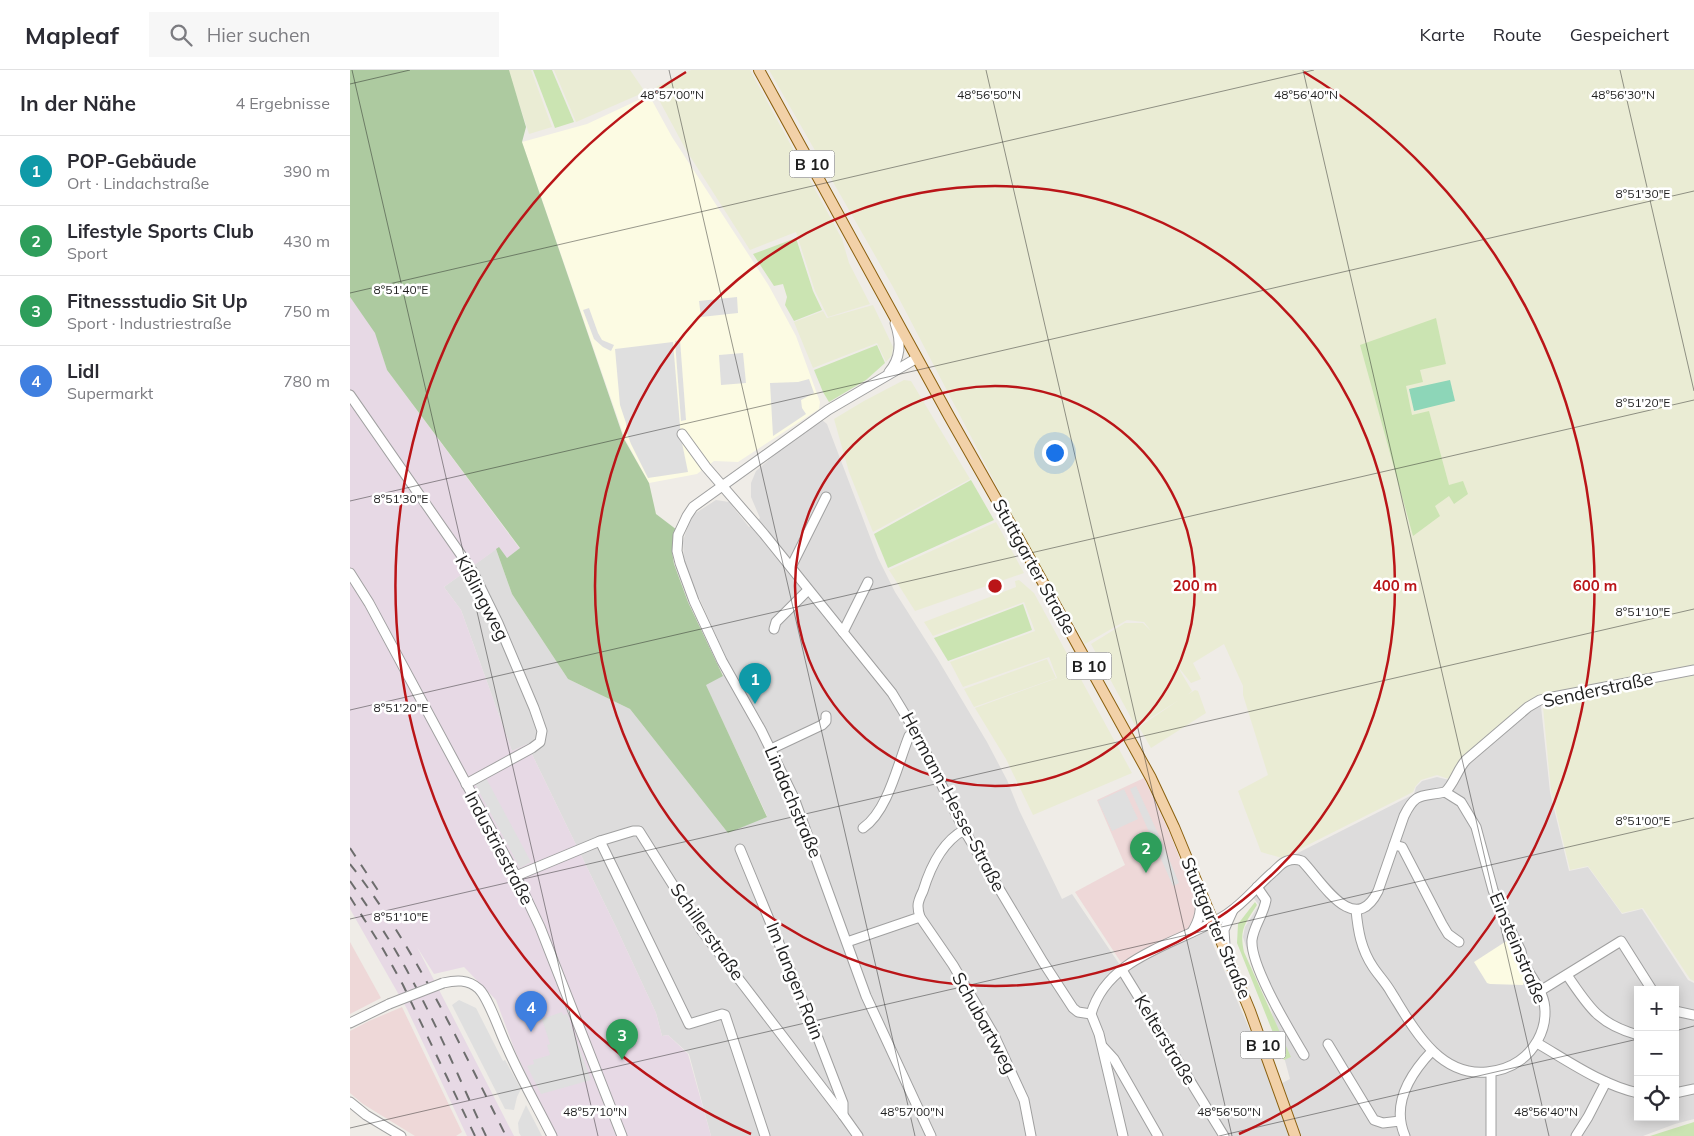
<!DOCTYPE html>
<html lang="de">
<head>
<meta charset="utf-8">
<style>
  :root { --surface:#fff; --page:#f7f7f7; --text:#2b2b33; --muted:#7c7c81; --line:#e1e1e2; --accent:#111827 }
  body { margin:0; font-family:Mulish,sans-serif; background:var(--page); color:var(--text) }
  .controls { position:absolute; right:15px; bottom:15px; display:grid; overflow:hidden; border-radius:0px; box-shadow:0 2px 12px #0003 }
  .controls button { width:45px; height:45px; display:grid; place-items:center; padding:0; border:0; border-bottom:1px solid var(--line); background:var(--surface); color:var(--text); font:25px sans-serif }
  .you { position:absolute; left:704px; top:382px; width:18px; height:18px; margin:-12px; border:4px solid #fff; border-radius:50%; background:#1a73e8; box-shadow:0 0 0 8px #1a73e833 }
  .badge { display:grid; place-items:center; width:32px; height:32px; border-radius:50%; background:var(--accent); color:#fff; font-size:16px; font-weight:700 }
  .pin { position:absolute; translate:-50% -41px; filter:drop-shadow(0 1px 2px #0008) }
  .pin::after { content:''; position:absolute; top:26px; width:18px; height:15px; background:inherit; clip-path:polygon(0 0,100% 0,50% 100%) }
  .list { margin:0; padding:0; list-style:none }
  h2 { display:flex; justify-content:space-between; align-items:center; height:65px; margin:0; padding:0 20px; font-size:21px }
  h2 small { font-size:16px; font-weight:400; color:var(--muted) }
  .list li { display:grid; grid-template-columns:32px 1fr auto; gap:15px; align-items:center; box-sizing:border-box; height:70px; padding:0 20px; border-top:1px solid var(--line) }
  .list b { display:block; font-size:19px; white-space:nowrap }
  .list p { margin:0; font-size:16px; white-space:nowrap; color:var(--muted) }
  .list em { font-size:16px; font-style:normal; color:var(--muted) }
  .icon { flex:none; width:28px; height:28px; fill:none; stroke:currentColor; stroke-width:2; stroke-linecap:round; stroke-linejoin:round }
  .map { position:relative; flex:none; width:1344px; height:1066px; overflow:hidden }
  header { display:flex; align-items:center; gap:30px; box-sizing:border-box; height:70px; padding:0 25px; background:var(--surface); border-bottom:1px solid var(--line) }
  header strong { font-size:24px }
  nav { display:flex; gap:28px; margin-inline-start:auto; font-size:18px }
  .search { width:350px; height:45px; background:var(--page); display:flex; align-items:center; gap:12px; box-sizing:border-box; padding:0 18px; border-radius:0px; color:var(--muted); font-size:19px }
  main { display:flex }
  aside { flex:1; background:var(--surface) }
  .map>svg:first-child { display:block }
  .residential { fill:#dddcdc; fill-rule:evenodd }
  .commercial { fill:#eed8d8 }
  .industrial { fill:#e7d9e5 }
  .education { fill:#fcfbe3 }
  .farmland { fill:#eaecd4 }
  .grass { fill:#cbe4b2 }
  .forest { fill:#adcaa0 }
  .pitch { fill:#8dd6b8 }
  .parking { fill:#dfdfdf }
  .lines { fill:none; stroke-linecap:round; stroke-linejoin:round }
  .minor-casing { stroke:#a0a0a0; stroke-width:11 }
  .major-casing { stroke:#8b600f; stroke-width:12 }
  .minor { stroke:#fff; stroke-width:9 }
  .major { stroke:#f2d1a8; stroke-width:10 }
  .rail { stroke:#6d6d6d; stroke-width:2; stroke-dasharray:10 10; stroke-linecap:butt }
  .minor-bridge-casing { stroke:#a0a0a0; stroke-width:11; stroke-linecap:butt }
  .minor-bridge { stroke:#fff; stroke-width:9 }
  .ticks { fill:none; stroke:#1f1f1f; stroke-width:1; stroke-opacity:0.45 }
  .ring { fill:none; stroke:#ba1518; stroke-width:2.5 }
  .labels { text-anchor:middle; stroke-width:5; stroke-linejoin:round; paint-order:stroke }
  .shield { fill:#fff; stroke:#626262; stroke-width:1 }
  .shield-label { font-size:16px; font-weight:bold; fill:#1f1f1f }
  .street-label { font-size:18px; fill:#1f1f1f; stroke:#fff }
  .ticks-label { font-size:12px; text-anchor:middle; fill:#1f1f1f; stroke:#fff; stroke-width:5; stroke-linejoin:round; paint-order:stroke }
  .centre { fill:#ba1518; stroke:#fff; stroke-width:2.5 }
  .ring-label { font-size:15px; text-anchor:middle; font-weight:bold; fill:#ba1518; stroke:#fff; stroke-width:5; stroke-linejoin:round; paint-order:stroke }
</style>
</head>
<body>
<header>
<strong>Mapleaf</strong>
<div class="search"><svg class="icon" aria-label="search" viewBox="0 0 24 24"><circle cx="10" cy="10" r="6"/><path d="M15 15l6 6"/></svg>Hier suchen</div>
<nav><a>Karte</a><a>Route</a><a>Gespeichert</a></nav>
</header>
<main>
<aside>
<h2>In der Nähe<small>4 Ergebnisse</small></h2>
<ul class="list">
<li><span class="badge" style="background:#0f9aa8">1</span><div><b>POP-Gebäude</b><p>Ort · Lindachstraße</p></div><em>390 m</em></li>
<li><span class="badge" style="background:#2e9e5b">2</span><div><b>Lifestyle Sports Club</b><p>Sport</p></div><em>430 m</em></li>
<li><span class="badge" style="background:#2e9e5b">3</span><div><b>Fitnessstudio Sit Up</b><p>Sport · Industriestraße</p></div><em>750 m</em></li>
<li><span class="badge" style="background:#3f7fe0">4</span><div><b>Lidl</b><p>Supermarkt</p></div><em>780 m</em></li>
</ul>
</aside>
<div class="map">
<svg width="1344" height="1066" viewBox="0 0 1344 1066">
  <rect width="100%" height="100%" fill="#efece7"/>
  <!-- residential -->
  <path class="residential" d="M 472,350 L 477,354 L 528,488 L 545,522 L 587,588 L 637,672 L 657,710 L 669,740 L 712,829 L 722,824 L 774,901 L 791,890 L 856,858 L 916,998 L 936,1057 L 924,1017 L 940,1009 L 917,925 L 899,886 L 893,867 L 895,857 L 909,835 L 897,820 L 934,790 L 1064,724 L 1066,717 L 1072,711 L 1087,707 L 1099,710 L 1190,627 L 1200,722 L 1219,801 L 1238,797 L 1272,844 L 1292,839 L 1338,910 L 1344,913 L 1344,1049 L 1325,1054 L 1293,1066 L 361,1066 L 339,984 L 318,965 L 312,966 L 306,943 L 266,857 L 177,674 L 162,681 L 111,540 L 94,517 L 146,479 L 162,524 L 218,609 L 280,639 L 378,763 L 417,746 L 355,614 L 382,601 L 334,494 L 333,471 L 341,446 L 366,430 L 379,432 L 399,457 L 410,448 L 401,427 L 401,413 L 406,401 L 436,375 ZM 1288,920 L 1325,920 L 1325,1047 L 1288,1047 Z"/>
  <!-- commercial -->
  <g class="commercial">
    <path d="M 794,708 L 821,766 L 855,854 L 774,897 L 725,822 L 775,795 L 747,730 Z"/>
    <path d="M 0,872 L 31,928 L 0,944 Z"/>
    <path d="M 52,937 L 112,1062 L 106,1066 L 65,1066 L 13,1034 L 0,1023 L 0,961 L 19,951 Z"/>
  </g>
  <!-- industrial -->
  <path class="industrial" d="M 0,227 L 26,263 L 37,300 L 170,479 L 157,488 L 148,478 L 94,517 L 111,540 L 162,681 L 177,674 L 266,857 L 306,943 L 312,966 L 318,965 L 338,984 L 361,1066 L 206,1066 L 165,981 L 146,930 L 114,897 L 84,904 L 67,877 L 164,1066 L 117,1066 L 57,939 L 0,839 Z"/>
  <!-- education -->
  <g class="education">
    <path d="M 299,25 L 322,67 L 419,216 L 446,266 L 470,332 L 469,339 L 388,392 L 364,391 L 347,404 L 299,413 L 275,369 L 172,72 L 237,54 Z"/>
    <path d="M 1158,870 L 1176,907 L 1173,915 L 1140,914 L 1137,913 L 1124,892 Z"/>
  </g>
  <!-- farmland -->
  <g class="farmland">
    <path d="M 158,0 L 181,0 L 202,57 L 179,64 Z"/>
    <path d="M 204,0 L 280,0 L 295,22 L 226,52 Z"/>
    <path d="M 341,0 L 400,0 L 492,169 L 499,193 L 520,234 L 478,247 L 465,221 L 446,162 L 400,180 L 336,80 L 308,28 L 306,17 Z"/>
    <path d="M 419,0 L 1344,0 L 1344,596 L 1187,627 L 1108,693 L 1099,709 L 1087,705 L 1071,710 L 1065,717 L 1063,722 L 932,788 L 911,782 L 888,721 L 918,705 L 893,625 L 893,616 L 874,574 L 843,593 L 851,609 L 841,613 L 826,594 L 842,621 L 837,625 L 845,620 L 848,621 L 856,643 L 801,678 L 789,657 L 829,630 L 786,657 L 741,574 L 775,553 L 793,553 L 801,561 L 794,552 L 777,550 L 735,574 L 677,474 L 543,217 Z"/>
    <path d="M 523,235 L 543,277 L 542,285 L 536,292 L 527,273 L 463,298 L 444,252 L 473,241 L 477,248 Z"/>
    <path d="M 554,310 L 561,311 L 620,409 L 523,462 L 499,402 L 484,349 L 514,331 Z"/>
    <path d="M 646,452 L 674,503 L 565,541 L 539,500 Z"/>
    <path d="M 669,510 L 684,523 L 782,703 L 683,745 L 656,689 L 625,638 L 707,608 L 699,587 L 613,617 L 600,592 L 685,561 L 674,532 L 583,566 L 574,552 L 666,517 L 665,511 Z"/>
    <path d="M 697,589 L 706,608 L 624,637 L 614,619 Z"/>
    <path d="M 1344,605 L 1344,911 L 1340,909 L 1293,838 L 1272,843 L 1238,796 L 1220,800 L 1201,721 L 1193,637 L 1197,632 Z"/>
  </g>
  <!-- grass -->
  <g class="grass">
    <path d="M 183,0 L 202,0 L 224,52 L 205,58 Z"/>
    <path d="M 446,168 L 463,221 L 472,240 L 444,251 L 435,235 L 437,227 L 433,214 L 424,216 L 403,184 Z"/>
    <path d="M 1086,248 L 1096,294 L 1070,300 L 1073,312 L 1056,316 L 1062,345 L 1079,341 L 1099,415 L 1113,411 L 1118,424 L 1104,434 L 1099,426 L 1085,436 L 1090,446 L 1063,466 L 1010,275 Z"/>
    <path d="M 527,275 L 535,293 L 516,310 L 479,332 L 473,322 L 464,300 Z"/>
    <path d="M 621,410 L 644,450 L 538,498 L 524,464 Z"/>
    <path d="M 673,534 L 682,560 L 598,591 L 584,568 Z"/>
    <path d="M 905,832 L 907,835 C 895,854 889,859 894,882 L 941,987 L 934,990 L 887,873 L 888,854 Z"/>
    <path d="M 1344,1052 L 1344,1066 L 1300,1066 Z"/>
  </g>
  <!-- forest -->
  <path class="forest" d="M 0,0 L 159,0 L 176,57 L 172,72 L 274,369 L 299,413 L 306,444 L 327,460 L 322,482 L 324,494 L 338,532 L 373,606 L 356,615 L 417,747 L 378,763 L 280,639 L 218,609 L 162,524 L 146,479 L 149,477 L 157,488 L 170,478 L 37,300 L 25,263 L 0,227 Z"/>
  <!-- pitch -->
  <path class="pitch" d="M 1100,310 L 1105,331 L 1064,341 L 1059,319 Z"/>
  <!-- parking -->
  <g class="parking">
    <path d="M 387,227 L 388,243 L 351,247 L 349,231 Z"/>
    <path d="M 239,238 L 248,263 L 252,270 L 264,275 L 261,281 L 253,277 L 244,269 L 233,240 Z"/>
    <path d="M 330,270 L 336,350 L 331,351 L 325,271 Z"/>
    <path d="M 323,272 L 331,368 L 338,402 L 298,408 L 281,374 L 277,363 L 276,353 L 270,335 L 265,279 Z"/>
    <path d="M 393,283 L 396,313 L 371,315 L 369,285 Z"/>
    <path d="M 459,309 L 464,323 L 451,330 L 452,338 L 456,344 L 423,366 L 420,313 L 448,312 Z"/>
    <path d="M 136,708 L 181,792 L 170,798 L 125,714 Z"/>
    <path d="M 786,716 L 812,772 L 829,813 L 823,816 L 780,719 Z"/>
    <path d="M 774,719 L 788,749 L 762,761 L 748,731 Z"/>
    <path d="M 109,930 L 126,938 L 153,991 L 155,990 L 171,1019 L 167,1027 L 164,1040 L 155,1039 L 102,935 Z"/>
    <path d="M 212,942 L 213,945 L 217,944 L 241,1010 L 191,1024 L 177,996 L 184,994 L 183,990 L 200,985 L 197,975 L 200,974 L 192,949 Z"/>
    <path d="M 176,1035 L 192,1066 L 171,1066 L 169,1063 L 168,1053 Z"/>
  </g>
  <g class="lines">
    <!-- minor casing -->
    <g class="minor-casing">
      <g id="minor">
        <path d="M 567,288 L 478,340 L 343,437 L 337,446 L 328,465 L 327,481 L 330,493 L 344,531 L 372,591 L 411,660 L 444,728 L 516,926 L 581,1066"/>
        <path d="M 539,302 C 552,287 551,270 545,253"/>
        <path d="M 0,325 L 123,502 L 148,553 L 184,638 L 192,661 L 190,672 L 182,678 L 116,714"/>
        <path d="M 332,364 L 356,397 L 414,464 L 542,623 L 565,661 L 614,760 L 693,892 L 723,938 L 728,942 L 741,944"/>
        <path d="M 441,497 L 476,427"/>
        <path d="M 0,503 L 19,533 L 166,806 L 190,857 L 272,1066"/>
        <path d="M 424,559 L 426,552 L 458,520"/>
        <path d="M 493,562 L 518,512"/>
        <path d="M 421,679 L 472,655 L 476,651 L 476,646"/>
        <path d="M 513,758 C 538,741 548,693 559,666 L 565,661"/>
        <path d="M 250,771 L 339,954 L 372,944 L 375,945 L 415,1066"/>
        <path d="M 1044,775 L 1052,777 L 1092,854 L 1098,864 L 1109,872"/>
        <path d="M 390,779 L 466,963 L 493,1033 L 493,1045"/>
        <path d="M 166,806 L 250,771 L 283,761 L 289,761 L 352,861 L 493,1045 L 508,1066"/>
        <path d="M 907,817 L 916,830 C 913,846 904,855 902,870 C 900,896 940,961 954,985"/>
        <path d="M 1006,840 C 1008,861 1011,879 1023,897 C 1029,906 1036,913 1041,922 C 1063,957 1088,1007 1137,1002 C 1148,1001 1159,998 1169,991 C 1184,981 1195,962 1195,943 C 1196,917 1173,903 1171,881 L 1151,841 L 1143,820 L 1126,757 L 1111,732 L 1095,722"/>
        <path d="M 570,847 L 603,895 L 644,965 L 674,1030 L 681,1066"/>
        <path d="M 842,862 C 850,849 852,839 849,823"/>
        <path d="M 497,872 L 570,847 C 569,844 568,839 568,836 C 568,831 571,825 573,821 C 580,798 592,772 614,760"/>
        <path d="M 875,875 L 874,860 L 883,840"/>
        <path d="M 772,900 L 874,1066"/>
        <path d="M 1217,905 C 1239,937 1248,954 1288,965"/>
        <path d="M 93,913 C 106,910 118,909 129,919 C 139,929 150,963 157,977 C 170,1007 187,1036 202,1066"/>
        <path d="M 1190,921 L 1271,871 L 1302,920"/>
        <path d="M 1325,941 L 1344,945"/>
        <path d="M 0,953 L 39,934"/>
        <path d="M 1187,973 C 1218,991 1252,1015 1288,1023"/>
        <path d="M 978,974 L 1024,1050 L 1033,1053 L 1050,1051"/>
        <path d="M 753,977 L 764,989 L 808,1066"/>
        <path d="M 1141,1002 L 1141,1066"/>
        <path d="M 1325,1023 L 1344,1019"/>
        <path d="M 0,1032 L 16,1045 L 51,1066"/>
        <path d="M 773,1066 L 749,964 L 741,944 C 758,884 831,874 877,844 C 894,833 907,816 922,803 C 927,799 931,793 937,791 C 942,789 947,789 952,791 C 971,810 1004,869 1028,821 L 1054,746 C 1066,721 1072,727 1095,722 C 1104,714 1107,700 1116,690 L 1178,637 L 1190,630 L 1203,627 L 1344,600"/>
        <path d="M 1055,1066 C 1041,1034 1060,1004 1082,981"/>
        <path d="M 1226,1066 L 1238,1047 L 1256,1012"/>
      </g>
    </g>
    <!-- major casing -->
    <g class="major-casing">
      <path id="major" d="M 409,0 L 599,346 L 670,471 L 801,708 L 824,757 L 900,941 L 945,1066"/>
    </g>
    <!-- minor -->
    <use href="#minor" class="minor"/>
    <!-- major -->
    <use href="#major" class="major"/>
    <!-- rail -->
    <g class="rail">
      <path d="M 0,778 L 29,822"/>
      <path d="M 0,794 C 65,877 109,973 156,1066"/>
      <path d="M 0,811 C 22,843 43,874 61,908 C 89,959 111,1013 136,1066"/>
      <path d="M 0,827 L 33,879 L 53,915 L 125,1066"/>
    </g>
    <!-- minor-bridge casing -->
    <g class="minor-bridge-casing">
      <path id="minor-bridge" d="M 39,934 L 93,913"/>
    </g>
    <!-- minor-bridge -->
    <use href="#minor-bridge" class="minor-bridge"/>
  </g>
  <!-- ticks -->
  <path class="ticks" d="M 2,0 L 248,1066M 319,0 L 565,1066M 636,0 L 882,1066M 953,0 L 1199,1066M 1270,0 L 1344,321M 0,14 L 60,0M 0,223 L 964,0M 0,431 L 1344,121M 0,640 L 1344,330M 0,849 L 1344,539M 1325,961 L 1344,956M 0,1058 L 1344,748M 869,1066 L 1288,969"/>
  <!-- distance rings -->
  <g class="ring">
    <circle cx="645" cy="516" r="200"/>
    <circle cx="645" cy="516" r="400"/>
    <path d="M401 1064A600 600 0 0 1 336 2M954 2A600 600 0 0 1 889 1064"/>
  </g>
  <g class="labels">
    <!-- shield labels -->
    <g class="shield">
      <rect x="439.5" y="80.5" width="45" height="27" rx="4"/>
      <rect x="716.5" y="582.5" width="45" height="27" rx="4"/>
      <rect x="890.5" y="961.5" width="45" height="27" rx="4"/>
    </g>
    <g class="shield-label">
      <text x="462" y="100">B 10</text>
      <text x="739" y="602">B 10</text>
      <text x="913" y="981">B 10</text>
    </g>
    <!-- street labels -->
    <g class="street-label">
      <text transform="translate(684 497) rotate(61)" y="6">Stuttgarter Straße</text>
      <text transform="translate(132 528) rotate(62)" y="6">Kißlingweg</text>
      <text transform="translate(1248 620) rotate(-12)" y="6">Senderstraße</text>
      <text transform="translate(443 732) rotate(67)" y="6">Lindachstraße</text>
      <text transform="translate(603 732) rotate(62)" y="6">Hermann-Hesse-Straße</text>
      <text transform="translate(149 778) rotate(62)" y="6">Industriestraße</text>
      <text transform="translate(866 858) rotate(67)" y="6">Stuttgarter Straße</text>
      <text transform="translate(357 862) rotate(55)" y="6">Schillerstraße</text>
      <text transform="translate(1168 878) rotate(67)" y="6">Einsteinstraße</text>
      <text transform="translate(445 911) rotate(68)" y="6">Im langen Rain</text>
      <text transform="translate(634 953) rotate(61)" y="6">Schubartweg</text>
      <text transform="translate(815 970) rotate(59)" y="6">Kelterstraße</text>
    </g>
  </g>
  <g class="ticks-label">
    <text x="322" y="29">48°57'00"N</text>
    <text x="639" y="29">48°56'50"N</text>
    <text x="956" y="29">48°56'40"N</text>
    <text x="1273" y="29">48°56'30"N</text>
    <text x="1293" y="128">8°51'30"E</text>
    <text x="51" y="224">8°51'40"E</text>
    <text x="1293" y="337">8°51'20"E</text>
    <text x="51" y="433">8°51'30"E</text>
    <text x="1293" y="546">8°51'10"E</text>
    <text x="51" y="642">8°51'20"E</text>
    <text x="1293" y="755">8°51'00"E</text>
    <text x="51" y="851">8°51'10"E</text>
    <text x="245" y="1046">48°57'10"N</text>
    <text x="562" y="1046">48°57'00"N</text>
    <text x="879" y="1046">48°56'50"N</text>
    <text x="1196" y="1046">48°56'40"N</text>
  </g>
  <circle cx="645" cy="516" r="8" class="centre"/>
  <g class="ring-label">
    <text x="845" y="521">200 m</text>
    <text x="1045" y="521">400 m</text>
    <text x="1245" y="521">600 m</text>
  </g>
</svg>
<div class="controls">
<button>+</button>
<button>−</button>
<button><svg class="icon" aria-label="locate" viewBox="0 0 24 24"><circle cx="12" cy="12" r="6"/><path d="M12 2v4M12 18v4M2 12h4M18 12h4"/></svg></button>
</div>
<div class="you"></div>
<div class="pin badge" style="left:405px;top:634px;background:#0f9aa8">1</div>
<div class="pin badge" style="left:796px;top:803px;background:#2e9e5b">2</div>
<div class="pin badge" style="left:272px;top:990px;background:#2e9e5b">3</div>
<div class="pin badge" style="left:181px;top:962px;background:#3f7fe0">4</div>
</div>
</main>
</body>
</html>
